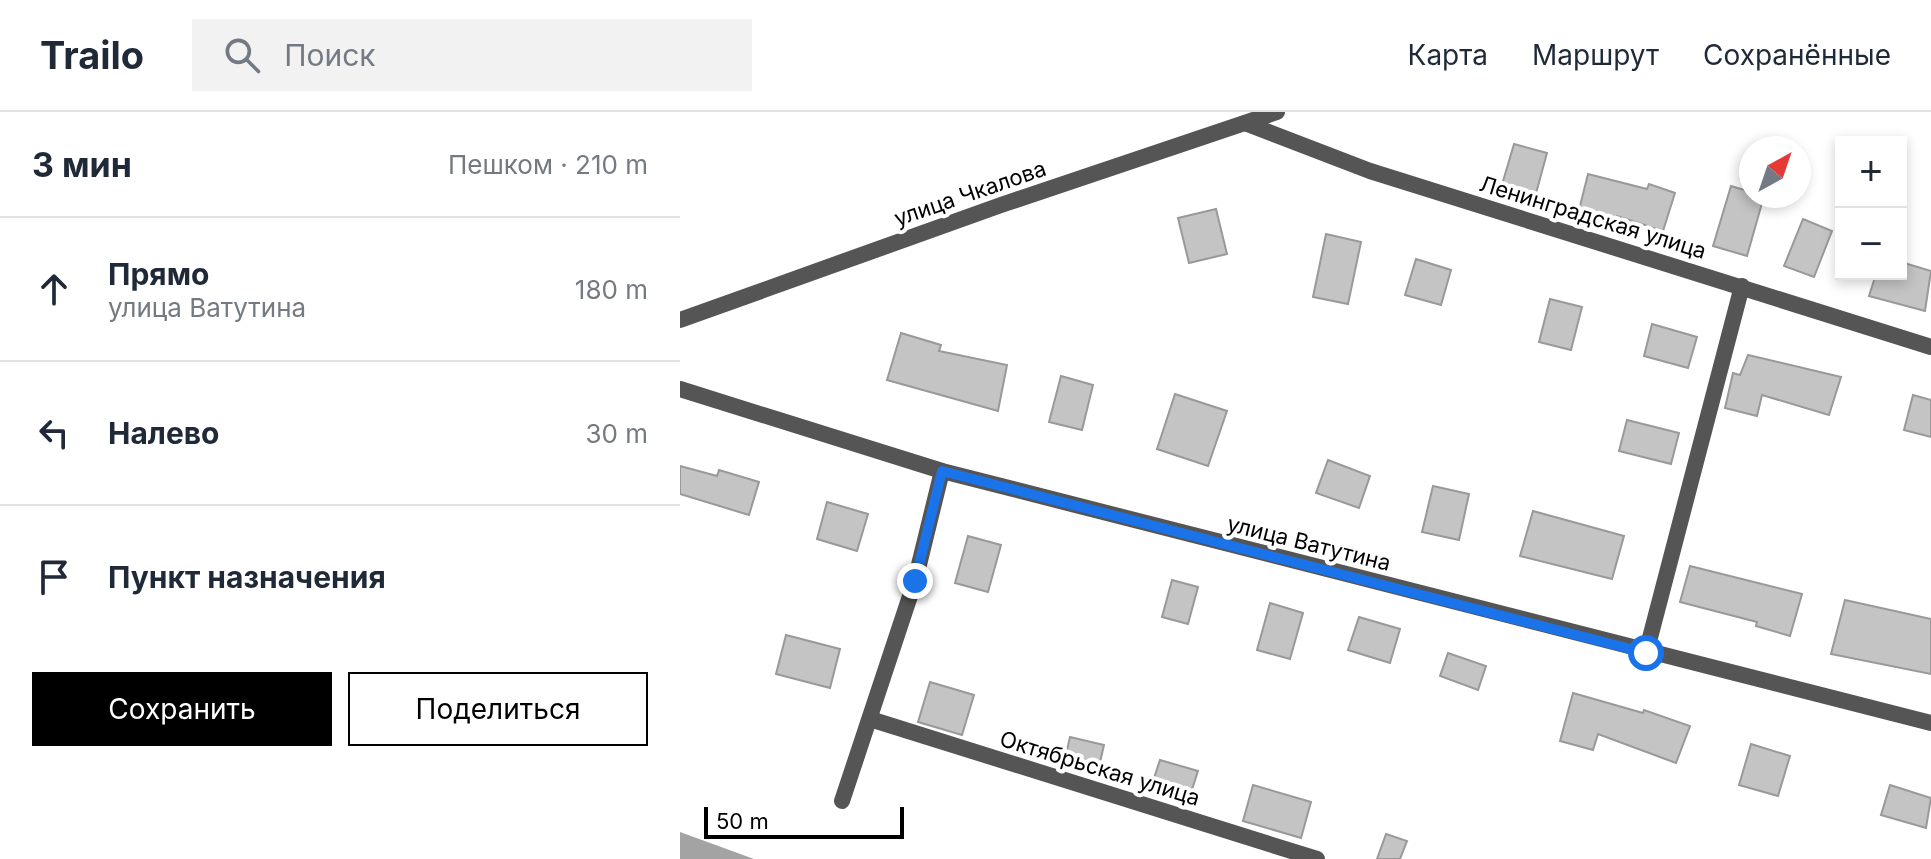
<!DOCTYPE html>
<html lang="ru">
<head>
<meta charset="utf-8">
<style>
  :root { --surface:#fff; --page:#f2f2f3; --text:#1f2937; --muted:#747a83; --line:#e0e1e3; --accent:#000 }
  body { margin:0; font-family:Inter,sans-serif; background:var(--page); color:var(--text) }
  .controls { position:absolute; right:24px; top:24px; display:grid; overflow:hidden; border-radius:0px; box-shadow:0 4px 12px #0003 }
  .controls button { width:72px; height:72px; display:grid; place-items:center; padding:0; border:0; border-bottom:2px solid var(--line); background:var(--surface); color:var(--text); font:40px sans-serif }
  .compass { position:absolute; left:1059px; top:24px; width:72px; height:72px; border-radius:50%; background:var(--surface); box-shadow:0 4px 12px #0003; rotate:40deg }
  .scale { position:absolute; left:24px; bottom:20px; width:200px; box-sizing:border-box; padding-left:8px; border:4px solid #000; border-top:0; font-size:22px; line-height:28px; white-space:nowrap; color:#000; -webkit-text-stroke:6px #fff; paint-order:stroke }
  .stop { position:absolute; width:24px; height:24px; margin:-18px; border:6px solid #1a73e8; border-radius:50%; background:#fff }
  .stop.end { background:#1a73e8; border-color:#fff; box-shadow:0 2px 8px #0008 }
  .list { margin:0; padding:0; list-style:none }
  h2 { display:flex; justify-content:space-between; align-items:center; height:104px; margin:0; padding:0 32px; font-size:34px }
  h2 small { font-size:26px; font-weight:400; color:var(--muted) }
  .list li { display:grid; grid-template-columns:52px 1fr auto; gap:24px; align-items:center; box-sizing:border-box; height:144px; padding:0 32px; border-top:2px solid var(--line) }
  .list b { display:block; font-size:30px; white-space:nowrap }
  .list p { margin:0; font-size:26px; white-space:nowrap; color:var(--muted) }
  .list em { font-size:26px; font-style:normal; color:var(--muted) }
  .actions { display:flex; gap:16px; padding:24px 32px }
  .actions a { flex:1; padding:18px 0; border:2px solid var(--accent); border-radius:0px; text-align:center; font-size:28px; color:var(--accent) }
  .actions .main { background:var(--accent); color:#fff }
  .icon { flex:none; width:44px; height:44px; fill:none; stroke:currentColor; stroke-width:2; stroke-linecap:round; stroke-linejoin:round }
  .map { position:relative; flex:none; width:1251px; height:747px; overflow:hidden }
  header { display:flex; align-items:center; gap:48px; box-sizing:border-box; height:112px; padding:0 40px; background:var(--surface); border-bottom:2px solid var(--line) }
  header strong { font-size:38px }
  nav { display:flex; gap:44px; margin-inline-start:auto; font-size:28px }
  .search { width:560px; height:72px; background:var(--page); display:flex; align-items:center; gap:20px; box-sizing:border-box; padding:0 28px; border-radius:0px; color:var(--muted); font-size:30px }
  main { display:flex }
  aside { flex:1; background:var(--surface) }
  .map>svg:first-child { display:block }
  .water { fill:#a3a3a3 }
  .building { fill:#c4c4c4; stroke:#999; stroke-width:2 }
  .lines { fill:none; stroke-linecap:round; stroke-linejoin:round }
  .minor { stroke:#555; stroke-width:16 }
  .route { stroke:#1a73e8; stroke-width:10 }
  .labels { text-anchor:middle; stroke-width:8; stroke-linejoin:round; paint-order:stroke }
  .street-label { font-size:22px; fill:#000; stroke:#fff }
</style>
</head>
<body>
<header>
<strong>Trailo</strong>
<div class="search"><svg class="icon" aria-label="search" viewBox="0 0 24 24"><circle cx="10" cy="10" r="6"/><path d="M15 15l6 6"/></svg>Поиск</div>
<nav><a>Карта</a><a>Маршрут</a><a>Сохранённые</a></nav>
</header>
<main>
<aside>
<h2>3 мин<small>Пешком · 210 m</small></h2>
<ul class="list">
<li><svg class="icon" aria-label="ahead" viewBox="0 0 24 24"><path d="M12 20V5M6 11l6-6 6 6"/></svg><div><b>Прямо</b><p>улица Ватутина</p></div><em>180 m</em></li>
<li><svg class="icon" aria-label="left" viewBox="0 0 24 24"><path d="M17 20v-9H6M10 6l-5 5 5 5"/></svg><div><b>Налево</b></div><em>30 m</em></li>
<li><svg class="icon" aria-label="arrive" viewBox="0 0 24 24"><path d="M6 21V4h12l-3 4 3 4H6"/></svg><div><b>Пункт назначения</b></div></li>
</ul>
<div class="actions"><a class="main">Сохранить</a><a>Поделиться</a></div>
</aside>
<div class="map">
<svg width="1251" height="747" viewBox="0 0 1251 747">
  <rect width="100%" height="100%" fill="#fff"/>
  <!-- water -->
  <path class="water" d="M 0,720 L 74,747 L 0,747 Z"/>
  <!-- building -->
  <g class="building">
    <path d="M 834,32 L 867,41 L 855,85 L 821,76 Z"/>
    <path d="M 908,62 L 967,77 L 969,72 L 995,81 L 983,119 L 937,104 L 936,108 L 899,98 Z"/>
    <path d="M 1051,74 L 1071,80 L 1071,84 L 1084,84 L 1067,144 L 1033,134 Z"/>
    <path d="M 536,97 L 547,142 L 509,151 L 498,106 Z"/>
    <path d="M 1123,107 L 1152,119 L 1134,165 L 1104,154 Z"/>
    <path d="M 646,122 L 681,130 L 668,192 L 633,185 Z"/>
    <path d="M 736,147 L 771,158 L 761,193 L 725,183 Z"/>
    <path d="M 1221,150 L 1251,159 L 1245,199 L 1189,184 L 1196,162 L 1221,162 Z"/>
    <path d="M 870,187 L 902,195 L 891,238 L 859,230 Z"/>
    <path d="M 972,212 L 1017,225 L 1008,256 L 964,244 Z"/>
    <path d="M 221,221 L 261,233 L 259,239 L 327,253 L 318,299 L 207,268 Z"/>
    <path d="M 1068,243 L 1161,265 L 1149,303 L 1082,283 L 1077,304 L 1045,296 L 1053,261 L 1060,263 Z"/>
    <path d="M 381,264 L 413,273 L 402,318 L 369,310 Z"/>
    <path d="M 495,282 L 547,299 L 528,354 L 477,337 Z"/>
    <path d="M 1233,283 L 1251,288 L 1251,325 L 1224,318 Z"/>
    <path d="M 947,308 L 999,321 L 991,352 L 939,339 Z"/>
    <path d="M 648,348 L 690,364 L 679,396 L 636,381 Z"/>
    <path d="M 0,354 L 37,364 L 39,358 L 79,370 L 69,403 L 0,382 Z"/>
    <path d="M 753,374 L 789,382 L 779,428 L 742,420 Z"/>
    <path d="M 147,390 L 188,402 L 177,439 L 137,427 Z"/>
    <path d="M 853,399 L 944,424 L 932,467 L 840,444 Z"/>
    <path d="M 288,424 L 321,433 L 308,480 L 275,471 Z"/>
    <path d="M 1010,454 L 1122,482 L 1110,524 L 1076,514 L 1077,510 L 1000,490 Z"/>
    <path d="M 492,468 L 518,475 L 508,512 L 482,505 Z"/>
    <path d="M 1165,488 L 1251,507 L 1251,562 L 1151,542 Z"/>
    <path d="M 590,491 L 623,501 L 610,547 L 577,538 Z"/>
    <path d="M 679,505 L 720,517 L 710,551 L 668,538 Z"/>
    <path d="M 106,523 L 160,537 L 150,576 L 96,562 Z"/>
    <path d="M 768,541 L 806,554 L 798,578 L 760,564 Z"/>
    <path d="M 250,570 L 294,583 L 282,623 L 238,610 Z"/>
    <path d="M 893,581 L 963,601 L 964,598 L 1010,614 L 996,651 L 918,622 L 913,638 L 880,629 Z"/>
    <path d="M 390,625 L 424,633 L 418,659 L 384,651 Z"/>
    <path d="M 1071,632 L 1110,644 L 1098,684 L 1059,673 Z"/>
    <path d="M 480,648 L 518,659 L 507,693 L 469,681 Z"/>
    <path d="M 573,673 L 631,690 L 621,726 L 563,709 Z"/>
    <path d="M 1210,673 L 1251,686 L 1246,716 L 1201,703 Z"/>
    <path d="M 706,722 L 727,729 L 720,747 L 697,747 Z"/>
  </g>
  <g class="lines">
    <!-- minor -->
    <g class="minor">
      <path d="M 565,11 L 690,59 L 1251,235"/>
      <path d="M 0,208 L 321,93 L 597,0"/>
      <path d="M 0,277 L 262,359 L 1251,611"/>
      <path d="M 966,541 L 1062,174"/>
      <path d="M 190,607 L 637,747"/>
      <path d="M 162,689 L 235,469 L 262,359"/>
    </g>
  </g>
  <g class="lines">
    <!-- route -->
    <path class="route" d="M 235,469 L 262,359 L 966,541"/>
  </g>
  <g class="labels">
    <!-- street labels -->
    <g class="street-label">
      <text transform="translate(290 81) rotate(-19)" y="8">улица Чкалова</text>
      <text transform="translate(913 105) rotate(17)" y="8">Ленинградская улица</text>
      <text transform="translate(629 431) rotate(14)" y="8">улица Ватутина</text>
      <text transform="translate(420 656) rotate(17)" y="8">Октябрьская улица</text>
    </g>
  </g>
</svg>
<div class="controls">
<button>+</button>
<button>−</button>
</div>
<svg class="compass" viewBox="-18 -18 36 36"><path d="M0-13l5 13h-10z" fill="#e53935"/><path d="M0 13l5-13h-10z" fill="#747a83"/></svg>
<div class="scale">50 m</div>
<div class="stop" style="left:966px;top:541px"></div>
<div class="stop end" style="left:235px;top:469px"></div>
</div>
</main>
</body>
</html>
